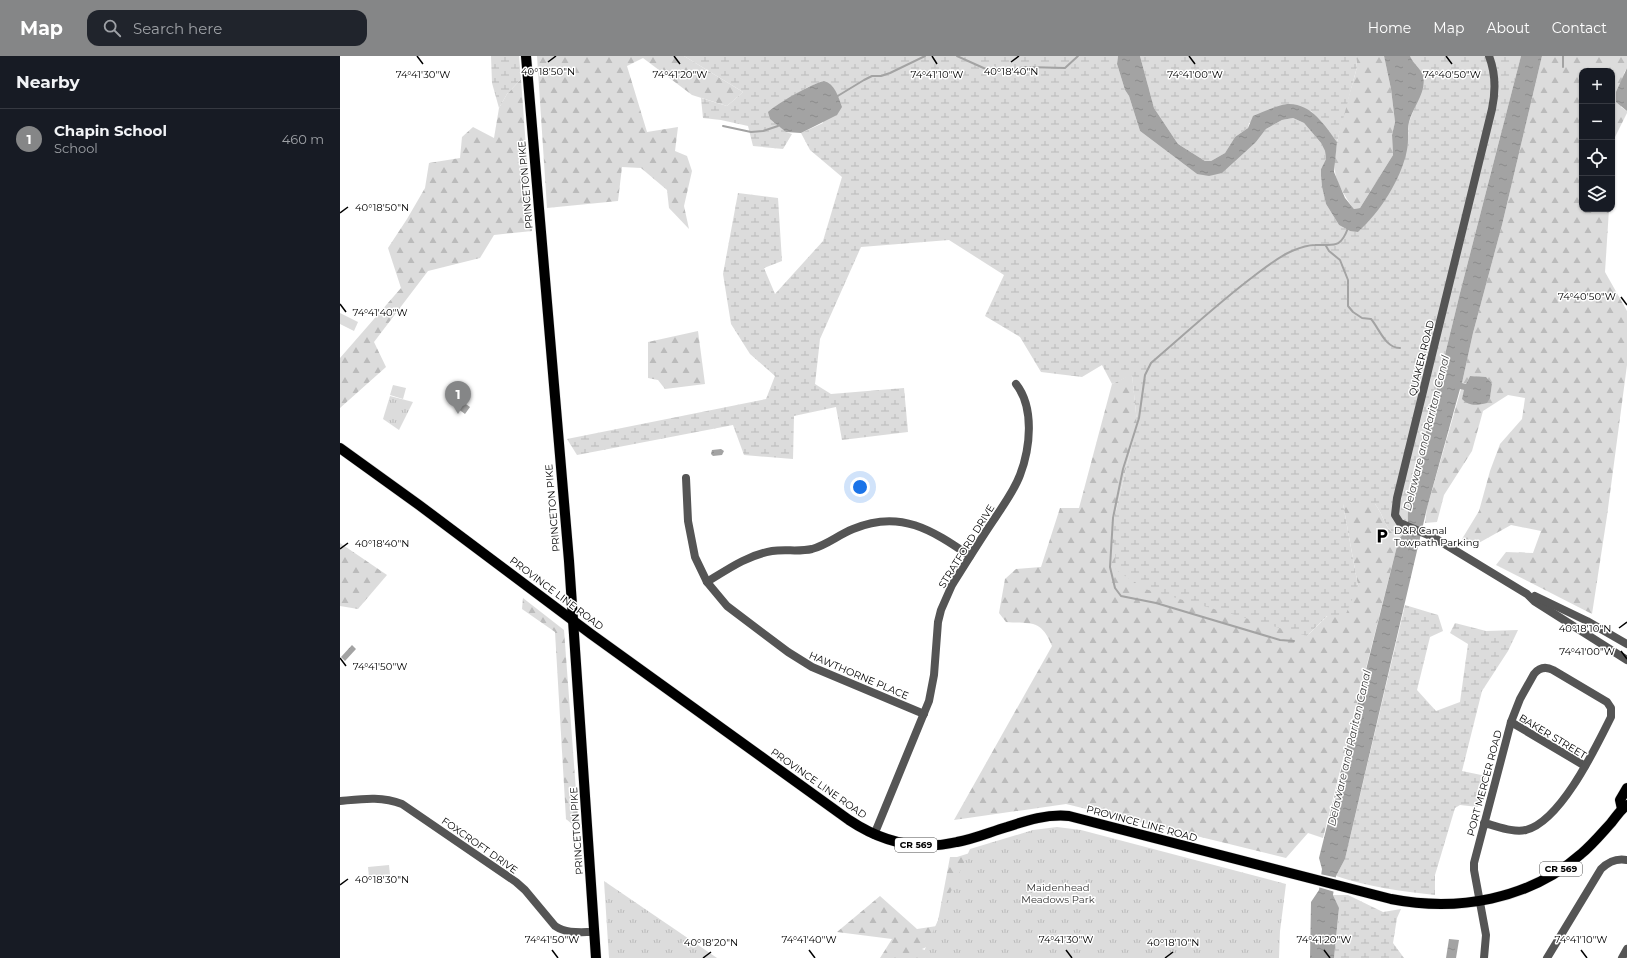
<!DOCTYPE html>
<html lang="en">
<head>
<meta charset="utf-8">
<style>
  :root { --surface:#171b24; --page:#20242c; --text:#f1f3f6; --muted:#9ea1a6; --line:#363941; --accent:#858687 }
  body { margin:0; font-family:Montserrat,sans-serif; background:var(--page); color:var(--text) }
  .controls { position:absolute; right:12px; top:12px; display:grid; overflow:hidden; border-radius:8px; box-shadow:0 1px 3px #0004 }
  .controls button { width:36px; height:36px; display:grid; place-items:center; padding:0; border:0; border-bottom:1px solid var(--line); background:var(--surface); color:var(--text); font:20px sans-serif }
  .you { position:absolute; left:520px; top:431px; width:14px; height:14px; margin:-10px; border:3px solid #fff; border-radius:50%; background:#1a73e8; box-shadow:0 0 0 6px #1a73e833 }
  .badge { display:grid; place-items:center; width:26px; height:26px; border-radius:50%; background:var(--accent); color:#fff; font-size:13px; font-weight:700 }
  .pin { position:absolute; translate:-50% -33px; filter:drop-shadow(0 1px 2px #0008) }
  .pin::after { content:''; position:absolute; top:21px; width:14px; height:12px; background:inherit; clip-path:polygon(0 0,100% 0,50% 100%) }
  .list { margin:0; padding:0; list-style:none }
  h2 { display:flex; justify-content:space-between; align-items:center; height:52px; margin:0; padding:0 16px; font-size:17px }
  h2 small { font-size:13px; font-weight:400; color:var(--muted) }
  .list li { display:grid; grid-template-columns:26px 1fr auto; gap:12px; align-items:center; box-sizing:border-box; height:60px; padding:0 16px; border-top:1px solid var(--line) }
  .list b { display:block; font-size:15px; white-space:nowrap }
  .list p { margin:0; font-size:13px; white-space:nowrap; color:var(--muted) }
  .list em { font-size:13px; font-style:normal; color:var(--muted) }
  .icon { flex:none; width:22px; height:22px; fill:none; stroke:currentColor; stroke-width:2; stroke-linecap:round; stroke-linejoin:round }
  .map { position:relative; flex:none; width:1287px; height:902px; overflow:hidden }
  header { display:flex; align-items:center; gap:24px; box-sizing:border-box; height:56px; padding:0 20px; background:var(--accent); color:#fff }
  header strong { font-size:19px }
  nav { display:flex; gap:22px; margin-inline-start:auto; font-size:14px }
  .search { width:280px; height:36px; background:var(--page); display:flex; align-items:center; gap:10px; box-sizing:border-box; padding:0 14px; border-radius:12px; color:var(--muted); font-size:15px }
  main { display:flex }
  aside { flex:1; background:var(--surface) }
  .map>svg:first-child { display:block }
  .forest { fill:url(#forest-firs) }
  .wetland { fill:url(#wetland-marsh) }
  .park { fill:url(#park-tufts) }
  .garden { fill:#dcdcdc }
  .water { fill:url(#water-ripples) }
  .pier { fill:#fff }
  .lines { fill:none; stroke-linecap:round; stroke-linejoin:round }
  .stream { stroke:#a3a3a3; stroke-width:2 }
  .major-casing { stroke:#dbdbdb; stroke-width:11 }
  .minor { stroke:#555; stroke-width:8 }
  .major { stroke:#000; stroke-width:10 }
  .ticks { fill:none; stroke:#000; stroke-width:1.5 }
  .labels { text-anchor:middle; stroke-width:3; stroke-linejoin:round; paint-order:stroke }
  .shield { fill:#fff; stroke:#4c4c4c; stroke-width:1 }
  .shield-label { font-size:9px; font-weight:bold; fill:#000 }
  .street-label { font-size:10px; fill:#000; stroke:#fff }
  .poi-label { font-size:10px; fill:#000; stroke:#fff; text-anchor:start }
  .park-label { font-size:10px; fill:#333; stroke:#fff }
  .water-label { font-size:11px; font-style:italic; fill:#444; stroke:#fff }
  .ticks-label { font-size:10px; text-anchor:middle; fill:#000; stroke:#fff; stroke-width:3; stroke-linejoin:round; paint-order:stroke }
</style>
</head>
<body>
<header>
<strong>Map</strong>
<div class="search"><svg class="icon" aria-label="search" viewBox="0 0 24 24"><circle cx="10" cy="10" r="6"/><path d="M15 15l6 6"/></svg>Search here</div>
<nav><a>Home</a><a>Map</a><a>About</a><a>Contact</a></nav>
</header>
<main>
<aside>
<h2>Nearby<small></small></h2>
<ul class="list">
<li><span class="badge">1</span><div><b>Chapin School</b><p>School</p></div><em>460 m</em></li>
</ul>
</aside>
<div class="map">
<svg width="1287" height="902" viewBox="0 0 1287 902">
  <defs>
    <pattern id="forest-firs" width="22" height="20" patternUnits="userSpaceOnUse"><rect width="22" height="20" fill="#dcdcdc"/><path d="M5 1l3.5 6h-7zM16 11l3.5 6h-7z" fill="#bbb"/></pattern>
    <pattern id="wetland-marsh" width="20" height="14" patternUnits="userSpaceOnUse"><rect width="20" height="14" fill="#dcdcdc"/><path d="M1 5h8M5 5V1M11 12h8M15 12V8" fill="none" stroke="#bbb"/></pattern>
    <pattern id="park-tufts" width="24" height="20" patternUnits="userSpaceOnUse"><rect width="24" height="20" fill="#dcdcdc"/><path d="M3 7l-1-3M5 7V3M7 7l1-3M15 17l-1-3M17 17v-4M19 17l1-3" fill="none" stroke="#bbb"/></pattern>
    <pattern id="water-ripples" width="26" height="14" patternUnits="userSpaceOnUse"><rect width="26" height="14" fill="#a3a3a3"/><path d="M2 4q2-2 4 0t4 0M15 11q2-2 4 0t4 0" fill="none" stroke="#8b8b8b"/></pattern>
  </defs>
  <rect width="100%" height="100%" fill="#fff"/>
  <!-- forest -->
  <g class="forest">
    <path d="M 197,0 L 344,0 L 403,36 L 387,50 L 352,39 L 303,2 L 287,10 L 307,76 L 338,71 L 335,95 L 347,100 L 352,115 L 344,150 L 349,173 L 329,152 L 327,134 L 301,112 L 282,111 L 278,145 L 207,152 Z"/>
    <path d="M 1016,0 L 1044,0 L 1051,33 L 1055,66 L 1052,79 L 1053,99 L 1020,152 L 1014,153 C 1007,144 995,125 995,114 C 994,82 1009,43 1017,11 Z"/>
    <path d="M 1202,0 L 1287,0 L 1287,12 L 1284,17 L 1281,51 L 1287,55 L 1287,57 L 1272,87 L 1272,15 L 1242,15 L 1242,153 L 1269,153 L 1265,216 L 1287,255 L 1287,309 L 1267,460 L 1252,558 L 1156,509 L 1166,496 L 1193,497 L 1201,475 L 1171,469 L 1135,489 L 1122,483 L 1139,455 L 1150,415 L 1160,388 L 1182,363 L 1185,342 L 1168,339 L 1143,355 L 1132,395 L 1104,439 L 1097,466 L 1085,467 L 1087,452 L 1121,333 L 1150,342 L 1152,328 L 1134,320 L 1130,320 L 1126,328 L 1122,327 L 1133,277 L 1162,169 Z"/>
    <path d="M 181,23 L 192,175 L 154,179 L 140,202 L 88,215 L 34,286 L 46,311 L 0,352 L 0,302 L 61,232 L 48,192 L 67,163 L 85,132 L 89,107 L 120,102 L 122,81 L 133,71 L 154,82 L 159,52 L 167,38 Z"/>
    <path d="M 358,275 L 365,328 L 325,333 L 318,324 L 308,322 L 308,286 Z"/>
    <path d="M 792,318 L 797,367 L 773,467 L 967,580 L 1018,530 L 1003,448 L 1035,448 C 1045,461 1044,473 1059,482 L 983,782 L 968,777 L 946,802 L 726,748 L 614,764 L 712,590 C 701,563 692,568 666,566 L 659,557 L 665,523 L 676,513 L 701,511 L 720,452 L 739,452 L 772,328 Z"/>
    <path d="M 0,487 L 47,519 L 18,553 L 0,550 Z"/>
    <path d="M 183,542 L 224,574 L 238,762 L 232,768 L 226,763 L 215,576 L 182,553 Z"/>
    <path d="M 652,790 L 633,871 L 582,893 L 605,902 L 540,902 L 552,883 L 497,876 L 540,840 L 577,873 L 597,870 L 610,801 L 617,801 Z"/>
  </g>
  <!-- wetland -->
  <g class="wetland">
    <path d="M 151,0 L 179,0 L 181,23 L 167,38 L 159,52 L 152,27 Z"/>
    <path d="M 344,0 L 778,0 L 777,8 L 785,34 L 789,40 L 800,75 L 857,118 L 916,86 L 926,73 L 942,64 L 953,62 L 964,67 L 981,87 L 985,95 L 986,103 L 981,113 L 981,120 L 982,131 L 986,148 L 999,169 L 1010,175 L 1067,94 L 1069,66 L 1082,33 L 1079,12 L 1072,6 L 1070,0 L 1181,0 L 1120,237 L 1073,430 C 1071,438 1068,448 1068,456 C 1067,468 1071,474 1059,482 C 1044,473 1045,461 1035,448 L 1003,448 L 1018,530 L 1005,560 L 987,560 L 967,580 L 805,533 L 776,514 L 773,467 L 797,367 L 792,319 L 772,328 L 762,309 L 742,321 L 701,316 L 680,281 L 645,260 L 664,219 L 609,184 L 521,191 L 480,283 L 475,328 L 491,338 L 564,332 L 568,376 L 502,384 L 496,351 L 454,360 L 453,403 L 404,399 L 393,369 L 237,399 L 227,383 L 426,343 L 435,320 L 410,298 L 391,268 L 383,218 L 398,137 L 438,142 L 442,205 L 424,212 L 435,238 L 483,185 L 502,121 L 470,94 L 461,77 L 483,67 L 484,25 L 468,31 L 434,51 L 446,76 L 452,78 L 443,93 L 413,90 L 408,70 L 381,64 L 363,62 L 361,42 L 387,50 L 403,36 Z"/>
    <path d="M 800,0 L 1016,0 L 1017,11 L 997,86 L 971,55 L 909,67 L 908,72 L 895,81 L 885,97 L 871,105 L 865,105 L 838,88 L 814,52 Z"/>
    <path d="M 1065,549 L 1098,559 L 1103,575 L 1090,581 L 1077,634 L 1096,655 L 1120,646 L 1128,588 L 1110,577 L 1115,567 L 1146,575 L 1178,574 L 1168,595 L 1142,635 L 1122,715 L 1146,720 L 1138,751 L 1120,749 L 1115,752 L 1095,819 L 1095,839 C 1061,835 1028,831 996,820 L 1005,803 Z"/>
    <path d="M 993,839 L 1008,839 L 1043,856 L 1061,853 L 1057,862 L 1053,887 L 1064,902 L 994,902 L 999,853 Z"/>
  </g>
  <!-- park -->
  <g class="park">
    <path d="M 50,340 L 73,346 L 59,374 L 43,363 Z"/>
    <path d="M 717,771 L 741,774 L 946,828 L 940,875 L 939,902 L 581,902 L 630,793 L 693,774 Z"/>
    <path d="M 264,825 L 377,902 L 269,902 Z"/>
  </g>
  <!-- garden -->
  <g class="garden">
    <path d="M 0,257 L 18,266 L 14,275 L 0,268 Z"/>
    <path d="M 53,329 L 66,332 L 63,343 L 50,339 Z"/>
    <path d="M 49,809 L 50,819 L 29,821 L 28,811 Z"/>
  </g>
  <!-- water -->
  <g class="water">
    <path d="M 778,0 L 800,0 L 814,52 L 838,88 L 865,105 L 871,105 L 885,97 L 895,81 L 908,72 L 913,60 C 923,56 940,48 949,48 C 972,48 985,70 997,86 L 994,116 L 1005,142 L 1014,153 L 1020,152 L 1053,99 L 1052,79 L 1055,66 L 1051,33 L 1044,0 L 1070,0 C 1073,8 1081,12 1083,20 C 1087,36 1073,51 1069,66 C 1067,75 1069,85 1067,94 C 1061,124 1040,156 1018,176 L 1010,175 L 999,169 L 986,148 L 982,131 L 981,120 L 981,113 L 986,103 L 985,95 L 981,87 L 964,67 L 953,62 L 942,64 L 926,73 L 916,86 L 882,117 L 869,120 L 857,118 L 800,75 L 789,40 L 785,34 L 777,8 Z"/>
    <path d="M 1181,0 L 1202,0 L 1162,169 L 1133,277 L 1122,327 L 1126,328 L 1130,320 L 1146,321 L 1152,328 L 1150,342 L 1147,347 C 1137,349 1130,351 1122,343 L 1124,334 L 1120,333 L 1087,452 L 1005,803 L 996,820 L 993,839 L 999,852 L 994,902 L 970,902 L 971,846 L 979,834 L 982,813 L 979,802 L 1059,482 C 1071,474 1067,468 1068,456 C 1068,448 1071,438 1073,430 L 1120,237 Z"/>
    <path d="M 1287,12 L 1287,55 L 1276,46 L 1276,36 Z"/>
    <path d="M 484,25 C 495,28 498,40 502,51 L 497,59 L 461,77 L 446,76 L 430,63 L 428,56 C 438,47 471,28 484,25 Z"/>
    <path d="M 119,343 L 130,351 L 125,358 L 114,350 Z"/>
    <path d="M 381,393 L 384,395 L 382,399 L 373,400 L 371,398 L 372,394 Z"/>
    <path d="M 12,589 L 16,593 L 5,605 L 1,601 Z"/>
    <path d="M 1109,883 L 1119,884 L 1116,902 L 1106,902 Z"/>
  </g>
  <!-- pier -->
  <path class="pier" d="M 980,818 L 998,822 L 995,836 L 978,831 Z"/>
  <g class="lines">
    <!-- stream -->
    <g class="stream">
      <path d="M 617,0 L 648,14 L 667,14 L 686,11 L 725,12 L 738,0"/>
      <path d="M 1223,0 L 1223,11"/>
      <path d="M 496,41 L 524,24 L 532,20 L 541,20 L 550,17 L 585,0"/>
      <path d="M 383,70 L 411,76 L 423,75 L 438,70"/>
      <path d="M 986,190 L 989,195 L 1000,204 L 1008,224 L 1008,250 L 1013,256 L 1022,262 L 1031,263 C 1039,272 1045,292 1060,292"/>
      <path d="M 954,585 L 940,584 L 816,547 L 781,540 L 775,532 L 770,511 L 773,462 L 783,413 L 799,362 L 805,319 L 811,307 C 845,278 878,247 914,220 C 926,211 938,201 952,195 C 959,192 967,189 975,189 C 993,188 1000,194 1008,172"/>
    </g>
    <!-- major casing -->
    <g class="major-casing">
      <g id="major">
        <path d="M 186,0 L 229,505 L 256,902"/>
        <path d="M 0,392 L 79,449 L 251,578 L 509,764 C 542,786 579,795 617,786 C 634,783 650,776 667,771 C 688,764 707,758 729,760 L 1051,843 C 1117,856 1189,844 1241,798 C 1252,789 1261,778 1271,767 C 1276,761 1280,754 1287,749"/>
        <path d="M 1282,753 L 1280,744 L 1287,732"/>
      </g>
    </g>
    <!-- minor -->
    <g class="minor">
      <path d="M 1149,0 C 1156,18 1156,34 1152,53 L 1057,442 L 1055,459 L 1060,467 L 1093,481 L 1187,538 L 1194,545 L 1287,604"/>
      <path d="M 346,422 L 348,465 L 355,501 L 367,526 L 387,550 L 448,596 L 472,611 L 584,658"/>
      <path d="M 367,526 C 388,513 408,499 432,495 C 445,493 459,496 472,493 C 487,489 498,479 513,473 C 560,453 592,474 630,500"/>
      <path d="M 1195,540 L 1247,565 L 1287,588"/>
      <path d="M 1171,666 L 1245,710"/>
      <path d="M 0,745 C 22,743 41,740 62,748 L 176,826 L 185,834 L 215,870 C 227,878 240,876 254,876"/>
      <path d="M 534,779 L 589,645 L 594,619 L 598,566 L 601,554 L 612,529 C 626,507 640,484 655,462 C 664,448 674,435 680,419 C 690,393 695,352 676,328"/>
      <path d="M 1144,902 L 1146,879 L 1134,814 L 1134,807 L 1171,666 L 1180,643 L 1194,618 C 1199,612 1205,610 1213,614 L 1267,646 L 1271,652 L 1271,661 C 1256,691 1221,765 1186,774 C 1173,777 1157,770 1144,767"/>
      <path d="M 1207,902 L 1261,813 C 1268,806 1277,802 1287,804"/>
      <path d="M 1282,902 L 1287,893"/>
    </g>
    <!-- major -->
    <use href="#major" class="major"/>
  </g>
  <!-- ticks -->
  <path class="ticks" d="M 77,0 L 83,8M 334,0 L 340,8M 592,0 L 597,8M 849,0 L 855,8M 1106,0 L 1112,8M 208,6 L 216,0M 671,6 L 679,0M 0,157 L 8,151M 1281,241 L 1287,249M 0,248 L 6,256M 0,493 L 8,487M 1279,572 L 1287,566M 1281,595 L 1287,603M 0,602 L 6,610M 0,829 L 8,823M 212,894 L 218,902M 469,894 L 475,902M 726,894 L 732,902M 984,894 L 990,902M 1241,894 L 1247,902M 363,902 L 371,896M 825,902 L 833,896"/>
  <!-- icons -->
  <defs>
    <g id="parking-bare" transform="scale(1.2)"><path d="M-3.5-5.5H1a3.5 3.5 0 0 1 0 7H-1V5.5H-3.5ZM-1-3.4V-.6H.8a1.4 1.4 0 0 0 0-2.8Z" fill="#000" stroke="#fff" stroke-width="2.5" paint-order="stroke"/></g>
  </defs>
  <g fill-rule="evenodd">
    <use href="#parking-bare" x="1042" y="480"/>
  </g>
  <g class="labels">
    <!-- shield labels -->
    <g class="shield">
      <rect x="555" y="782" width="42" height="14" rx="3"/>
      <rect x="1200" y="806" width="42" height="14" rx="3"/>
    </g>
    <g class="shield-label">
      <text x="576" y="792">CR 569</text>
      <text x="1221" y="816">CR 569</text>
    </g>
    <!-- street labels -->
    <g class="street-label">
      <text transform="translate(185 129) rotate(-95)" y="4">PRINCETON PIKE</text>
      <text transform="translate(1081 302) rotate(-76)" y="4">QUAKER ROAD</text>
      <text transform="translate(212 452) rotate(-95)" y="4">PRINCETON PIKE</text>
      <text transform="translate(626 490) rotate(-58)" y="4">STRATFORD DRIVE</text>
      <text transform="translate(217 537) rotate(37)" y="4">PROVINCE LINE ROAD</text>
      <text transform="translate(519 619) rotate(23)" y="4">HAWTHORNE PLACE</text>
      <text transform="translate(1213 680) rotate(31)" y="4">BAKER STREET</text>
      <text transform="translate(479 727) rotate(35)" y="4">PROVINCE LINE ROAD</text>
      <text transform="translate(1144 727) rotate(-75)" y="4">PORT MERCER ROAD</text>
      <text transform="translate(802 767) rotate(15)" y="4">PROVINCE LINE ROAD</text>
      <text transform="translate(236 775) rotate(-94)" y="4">PRINCETON PIKE</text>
      <text transform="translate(140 789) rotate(35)" y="4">FOXCROFT DRIVE</text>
    </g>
    <!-- poi labels -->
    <g class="poi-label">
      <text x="1054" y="478">D&amp;R Canal<tspan x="1054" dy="12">Towpath Parking</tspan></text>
    </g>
    <!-- park labels -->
    <g class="park-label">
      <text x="718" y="835">Maidenhead<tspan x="718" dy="12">Meadows Park</tspan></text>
    </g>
    <!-- water labels -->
    <g class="water-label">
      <text transform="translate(1086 377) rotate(-76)" y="4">Delaware and Raritan Canal</text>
      <text transform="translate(1009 692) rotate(-77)" y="4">Delaware and Raritan Canal</text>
    </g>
  </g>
  <g class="ticks-label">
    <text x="208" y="19">40°18'50"N</text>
    <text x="671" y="19">40°18'40"N</text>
    <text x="83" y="22">74°41'30"W</text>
    <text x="340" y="22">74°41'20"W</text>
    <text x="597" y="22">74°41'10"W</text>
    <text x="855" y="22">74°41'00"W</text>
    <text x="1112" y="22">74°40'50"W</text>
    <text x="42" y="155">40°18'50"N</text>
    <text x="1247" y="244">74°40'50"W</text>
    <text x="40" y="260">74°41'40"W</text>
    <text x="42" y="491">40°18'40"N</text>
    <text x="1245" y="576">40°18'10"N</text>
    <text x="1247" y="599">74°41'00"W</text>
    <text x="40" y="614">74°41'50"W</text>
    <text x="42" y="827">40°18'30"N</text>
    <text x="212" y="887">74°41'50"W</text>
    <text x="469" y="887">74°41'40"W</text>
    <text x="726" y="887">74°41'30"W</text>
    <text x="984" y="887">74°41'20"W</text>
    <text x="1241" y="887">74°41'10"W</text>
    <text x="371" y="890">40°18'20"N</text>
    <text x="833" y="890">40°18'10"N</text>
  </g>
</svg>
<div class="controls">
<button>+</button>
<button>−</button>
<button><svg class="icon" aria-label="locate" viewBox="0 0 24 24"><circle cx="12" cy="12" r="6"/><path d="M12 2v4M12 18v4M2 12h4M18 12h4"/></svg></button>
<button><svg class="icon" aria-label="layers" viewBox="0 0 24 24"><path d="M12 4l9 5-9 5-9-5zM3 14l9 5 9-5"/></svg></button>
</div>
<div class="you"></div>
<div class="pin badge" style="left:118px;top:358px">1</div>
</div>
</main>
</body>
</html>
